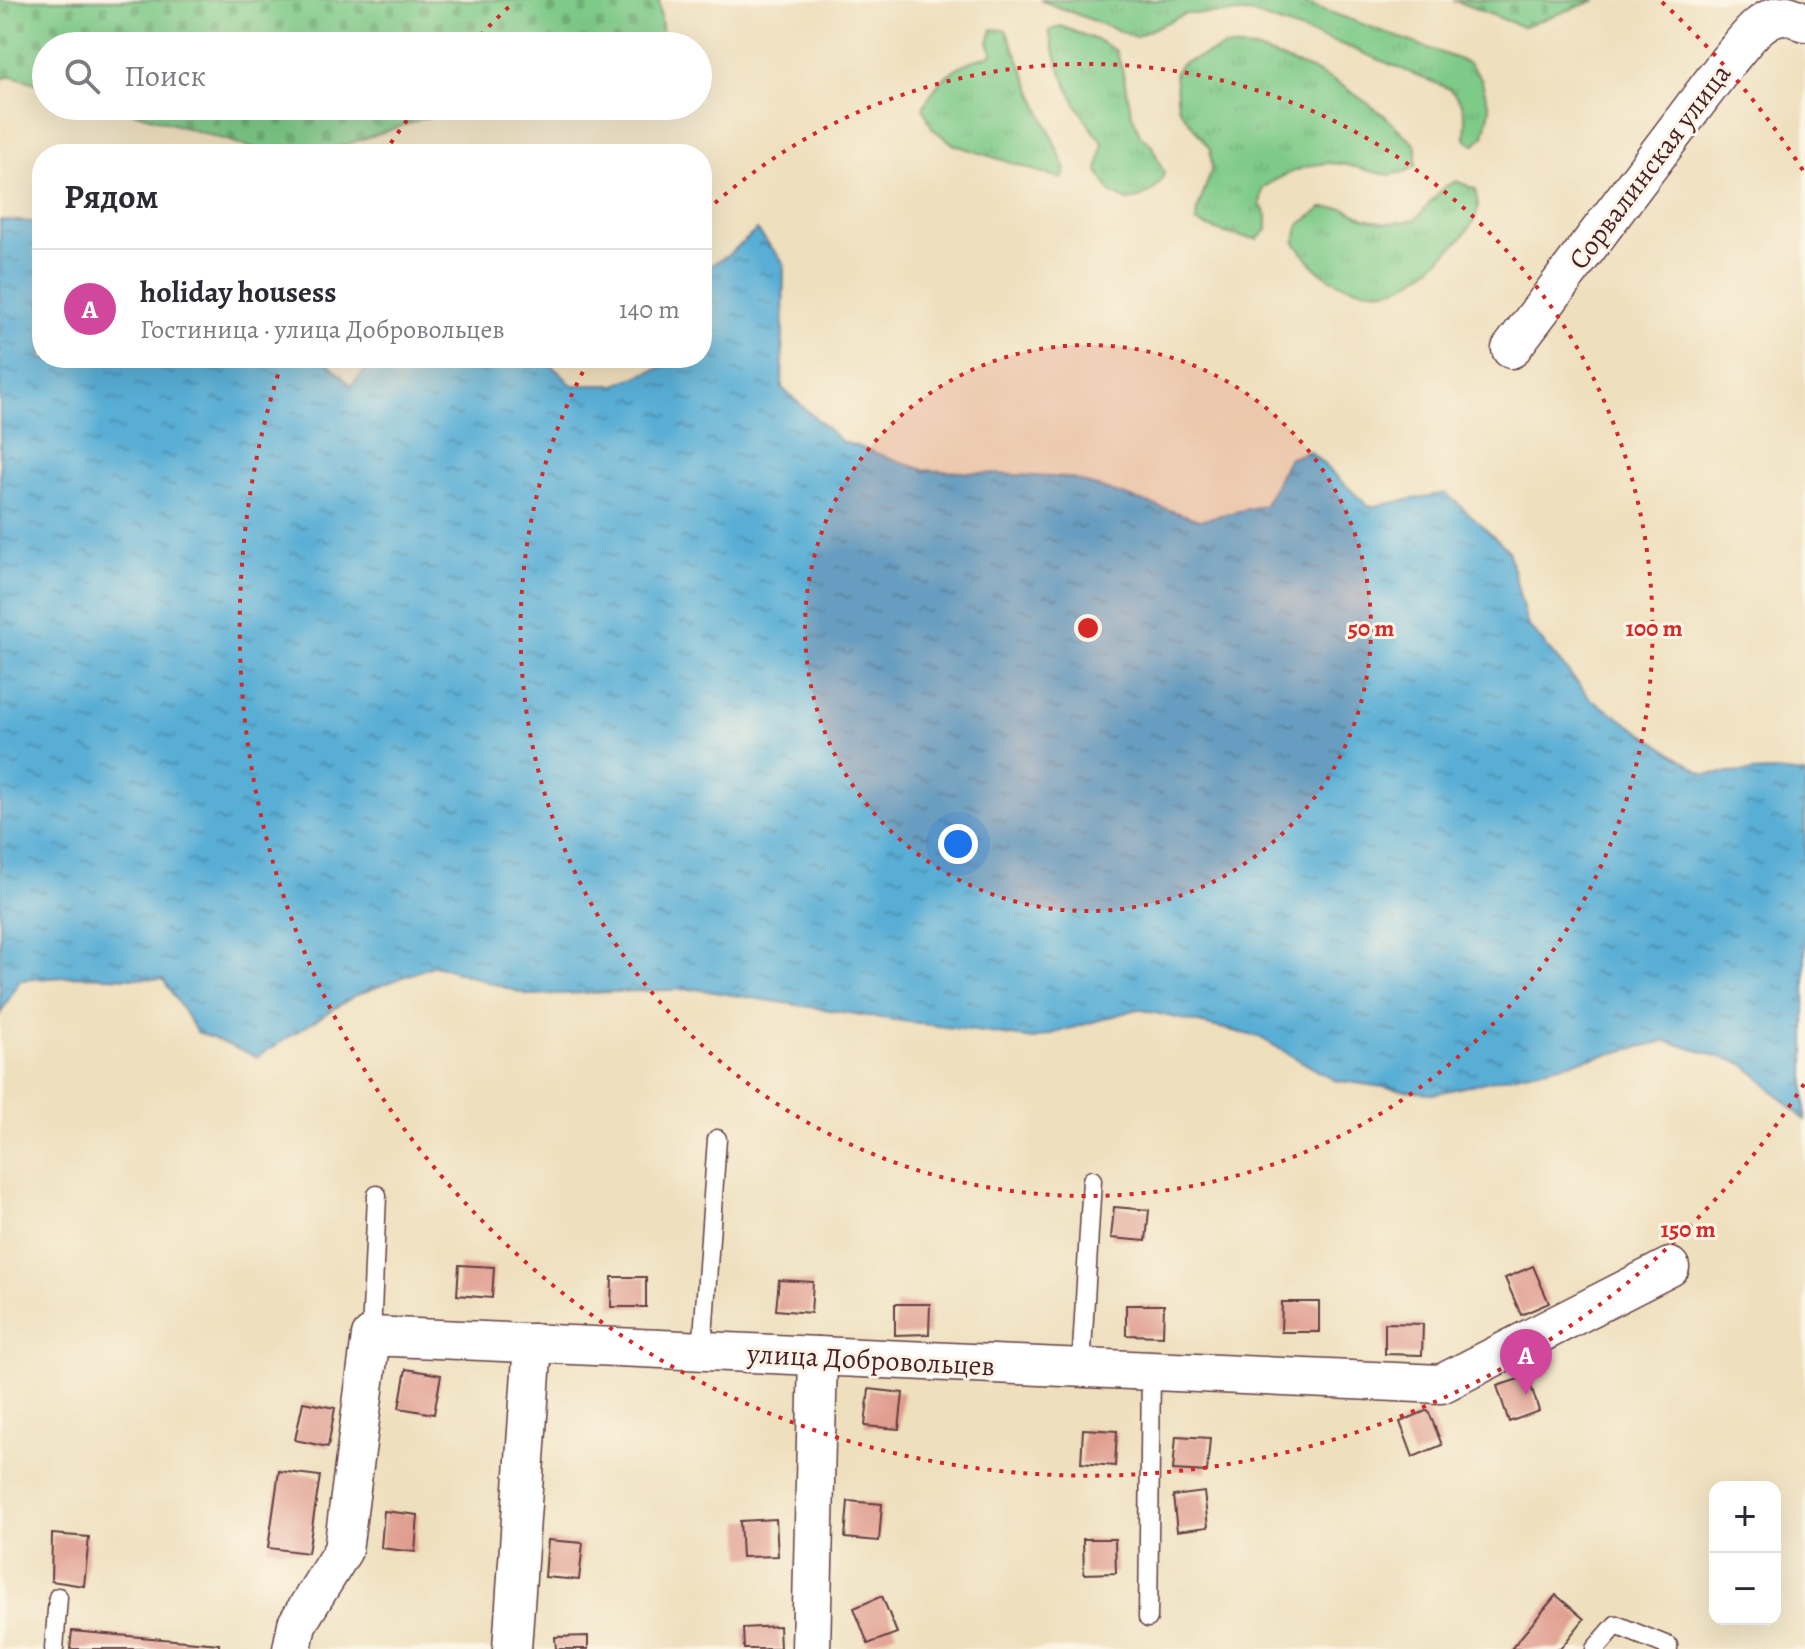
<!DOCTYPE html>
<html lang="ru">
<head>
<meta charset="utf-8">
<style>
  :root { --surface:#fff; --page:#f7f7f7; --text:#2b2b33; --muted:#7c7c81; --line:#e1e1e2; --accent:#c8321e }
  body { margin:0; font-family:Alegreya,serif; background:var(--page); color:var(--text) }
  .controls { position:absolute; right:24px; bottom:24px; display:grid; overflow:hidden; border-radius:16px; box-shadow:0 8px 32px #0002 }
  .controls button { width:72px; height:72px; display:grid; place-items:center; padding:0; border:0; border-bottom:2px solid var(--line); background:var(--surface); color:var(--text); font:40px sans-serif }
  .you { position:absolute; left:958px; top:844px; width:28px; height:28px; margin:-20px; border:6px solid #fff; border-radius:50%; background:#1a73e8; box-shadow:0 0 0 12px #1a73e833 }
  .badge { display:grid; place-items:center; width:52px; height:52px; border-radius:50%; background:var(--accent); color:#fff; font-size:26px; font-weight:700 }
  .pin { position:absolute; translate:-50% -66px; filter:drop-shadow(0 2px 4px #0008) }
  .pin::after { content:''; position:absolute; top:42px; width:28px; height:24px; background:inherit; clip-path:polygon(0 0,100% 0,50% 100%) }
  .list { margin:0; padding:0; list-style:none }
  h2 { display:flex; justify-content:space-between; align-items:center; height:104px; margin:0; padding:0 32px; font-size:34px }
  h2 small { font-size:26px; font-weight:400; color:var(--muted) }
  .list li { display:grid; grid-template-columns:52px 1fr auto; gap:24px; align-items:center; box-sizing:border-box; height:120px; padding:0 32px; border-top:2px solid var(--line) }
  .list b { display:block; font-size:30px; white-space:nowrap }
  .list p { margin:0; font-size:26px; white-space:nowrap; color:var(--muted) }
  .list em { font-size:26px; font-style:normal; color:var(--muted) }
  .icon { flex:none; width:44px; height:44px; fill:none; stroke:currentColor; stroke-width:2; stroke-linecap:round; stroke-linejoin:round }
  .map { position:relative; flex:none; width:1805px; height:1649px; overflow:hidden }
  .search { position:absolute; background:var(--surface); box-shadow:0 8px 32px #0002; left:32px; top:32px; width:680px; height:88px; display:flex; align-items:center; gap:20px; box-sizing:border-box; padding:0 28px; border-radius:44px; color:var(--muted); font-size:30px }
  .panel { position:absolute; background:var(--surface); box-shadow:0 8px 32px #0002; left:32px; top:144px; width:680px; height:224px; border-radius:32px }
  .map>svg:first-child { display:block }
  .grass { fill:url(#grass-tufts); stroke:#64745a; stroke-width:2 }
  .cemetery { fill:url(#cemetery-stones); stroke:#64745a; stroke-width:2 }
  .water { fill:url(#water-ripples); stroke:#526680; stroke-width:2 }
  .building { fill:#e09e90 }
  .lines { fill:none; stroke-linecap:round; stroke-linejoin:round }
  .lane-casing { stroke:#633c41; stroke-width:21 }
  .street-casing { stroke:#633c41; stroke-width:41 }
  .lane { stroke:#fff; stroke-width:18 }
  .street { stroke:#fff; stroke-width:38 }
  .ring { fill:none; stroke:#d62828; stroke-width:4; stroke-dasharray:4 8 }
  .labels { text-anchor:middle; stroke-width:6; stroke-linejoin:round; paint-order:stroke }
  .street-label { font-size:28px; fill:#4a1f2b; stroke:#fcf5e5 }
  .centre { fill:#d62828; stroke:#fcf5e5; stroke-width:4 }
  .ring-label { font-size:24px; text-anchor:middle; font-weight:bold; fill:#d62828; stroke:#fcf5e5; stroke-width:6; stroke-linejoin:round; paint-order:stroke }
</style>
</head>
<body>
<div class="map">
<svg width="1805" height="1649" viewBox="0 0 1805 1649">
  <defs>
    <pattern id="grass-tufts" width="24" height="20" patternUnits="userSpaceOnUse" patternTransform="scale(2)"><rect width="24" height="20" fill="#7eca88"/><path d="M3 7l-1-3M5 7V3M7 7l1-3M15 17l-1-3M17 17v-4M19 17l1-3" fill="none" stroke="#6ead76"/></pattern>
    <pattern id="cemetery-stones" width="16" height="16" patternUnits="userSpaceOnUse" patternTransform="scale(2)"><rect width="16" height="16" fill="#7eca88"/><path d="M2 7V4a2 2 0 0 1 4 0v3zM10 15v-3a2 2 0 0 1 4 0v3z" fill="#6ead76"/></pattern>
    <pattern id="water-ripples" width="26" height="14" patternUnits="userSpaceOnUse" patternTransform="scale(2)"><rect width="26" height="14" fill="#59aed5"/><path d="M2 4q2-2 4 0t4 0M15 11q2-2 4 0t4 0" fill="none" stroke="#4c8dad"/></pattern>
  </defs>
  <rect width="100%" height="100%" fill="#fcf5e5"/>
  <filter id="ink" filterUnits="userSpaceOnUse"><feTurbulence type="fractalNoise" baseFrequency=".0125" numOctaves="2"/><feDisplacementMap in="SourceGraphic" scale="16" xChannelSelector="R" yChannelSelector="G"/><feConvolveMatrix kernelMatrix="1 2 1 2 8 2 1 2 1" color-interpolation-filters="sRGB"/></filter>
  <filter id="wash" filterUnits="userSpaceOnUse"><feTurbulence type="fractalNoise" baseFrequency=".006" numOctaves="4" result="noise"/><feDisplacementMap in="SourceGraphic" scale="32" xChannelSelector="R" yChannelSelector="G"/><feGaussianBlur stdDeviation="1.8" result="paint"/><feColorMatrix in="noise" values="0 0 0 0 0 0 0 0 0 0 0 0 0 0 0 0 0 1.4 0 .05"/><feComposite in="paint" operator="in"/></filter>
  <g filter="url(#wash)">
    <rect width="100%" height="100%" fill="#eedfbd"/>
    <!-- grass -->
    <g class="grass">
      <path d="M 1040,0 L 1297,0 L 1469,63 L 1481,79 L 1490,109 L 1484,136 L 1474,145 L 1465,139 L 1466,122 L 1462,104 L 1450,89 L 1346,46 L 1250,13 L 1185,14 L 1135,37 Z"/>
      <path d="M 1060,26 L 1099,41 L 1116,51 L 1122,69 L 1131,111 L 1140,135 L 1151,144 L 1164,173 C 1159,191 1145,197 1128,201 L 1111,193 L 1098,171 L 1103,143 C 1076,112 1058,71 1049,31 Z"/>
      <path d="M 992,29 L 1006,30 L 1066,170 L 1062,179 L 955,145 L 933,129 L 923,108 C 934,86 947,71 969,62 C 978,58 985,59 993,53 L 988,43 Z"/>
      <path d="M 1225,47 L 1256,49 L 1319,73 L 1343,86 L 1384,115 L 1416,146 L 1416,166 C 1385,187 1362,162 1329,163 C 1307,164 1281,175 1263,188 L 1260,204 L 1267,215 L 1267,230 L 1257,239 C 1235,237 1216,231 1196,222 L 1197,211 L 1212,169 L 1210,149 L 1178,107 L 1175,72 L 1181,64 Z"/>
      <path d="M 1456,181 L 1475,189 C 1476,195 1478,202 1478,208 C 1477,225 1454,246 1442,257 C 1431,267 1411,284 1396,288 C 1374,294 1343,288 1325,275 C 1313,267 1304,255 1295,243 L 1298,226 L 1322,208 L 1345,208 L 1365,218 L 1385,223 L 1403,222 L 1416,219 L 1444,187 Z"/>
    </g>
    <!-- cemetery -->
    <g class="cemetery">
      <path d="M 0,0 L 659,0 L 663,38 L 640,46 L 46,46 L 46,86 L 12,76 L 0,79 Z"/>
      <path d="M 1453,0 L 1596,0 L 1523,27 Z"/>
      <path d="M 113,106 L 461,106 L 318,154 L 273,154 Z"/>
    </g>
    <!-- water -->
    <path class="water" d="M 0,220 L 34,222 L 42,225 L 42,358 L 322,358 L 351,385 L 378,358 L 544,358 L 572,385 L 615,385 L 665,366 L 667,358 L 702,358 L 702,269 L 726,257 L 757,230 L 784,263 L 782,388 L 841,441 L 924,470 L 1070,478 L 1200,520 L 1265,505 L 1288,459 L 1309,451 L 1369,507 L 1446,493 L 1508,550 L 1527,624 L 1591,699 L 1704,774 L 1773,771 L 1805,774 L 1805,1120 L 1744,1064 L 1666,1041 L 1433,1094 L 1334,1080 L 1259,1037 L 1138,1009 L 1034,1039 L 894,1020 L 695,989 L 529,995 L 435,965 L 356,995 L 257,1057 L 197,1032 L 163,979 L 79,976 L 20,980 L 0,1014 Z"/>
    <g id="blocks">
      <!-- building -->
      <g class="building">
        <path d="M 1114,1207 L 1149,1210 L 1146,1241 L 1111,1238 Z"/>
        <path d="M 459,1265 L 494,1267 L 492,1298 L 457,1295 Z"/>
        <path d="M 1533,1266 L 1549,1303 L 1521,1315 L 1505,1278 Z"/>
        <path d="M 612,1277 L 646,1277 L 646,1307 L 611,1307 Z"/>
        <path d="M 779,1280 L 813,1282 L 811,1313 L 776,1310 Z"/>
        <path d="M 1282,1302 L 1319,1302 L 1319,1332 L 1281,1332 Z"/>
        <path d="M 895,1304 L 930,1304 L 929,1334 L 895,1335 Z"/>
        <path d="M 1126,1305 L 1164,1305 L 1163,1336 L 1126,1335 Z"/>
        <path d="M 1385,1323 L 1423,1324 L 1422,1355 L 1385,1354 Z"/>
        <path d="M 406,1369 L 441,1375 L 434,1414 L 399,1408 Z"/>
        <path d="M 1528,1376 L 1539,1411 L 1509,1422 L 1497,1386 Z"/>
        <path d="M 869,1389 L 903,1393 L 899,1429 L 865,1426 Z"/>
        <path d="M 303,1402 L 335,1408 L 328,1447 L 295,1440 Z"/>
        <path d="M 1428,1410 L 1442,1445 L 1413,1457 L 1400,1422 Z"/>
        <path d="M 1083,1429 L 1117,1431 L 1115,1466 L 1081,1463 Z"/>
        <path d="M 1176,1436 L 1210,1438 L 1207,1472 L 1173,1470 Z"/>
        <path d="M 279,1471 L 320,1476 L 308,1553 L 268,1548 Z"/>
        <path d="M 1204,1492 L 1208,1527 L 1177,1531 L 1173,1496 Z"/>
        <path d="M 848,1501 L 882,1504 L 879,1541 L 845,1538 Z"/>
        <path d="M 384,1511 L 418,1515 L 415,1552 L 381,1548 Z"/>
        <path d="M 776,1519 L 778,1556 L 742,1557 L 740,1521 Z"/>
        <path d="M 52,1534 L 89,1537 L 84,1586 L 51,1581 Z"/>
        <path d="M 1083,1539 L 1115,1539 L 1116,1573 L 1084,1574 Z"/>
        <path d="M 548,1540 L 583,1543 L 579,1580 L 545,1577 Z"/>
        <path d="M 1556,1595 L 1584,1619 L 1560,1649 L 1511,1649 Z"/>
        <path d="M 882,1596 L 897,1633 L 868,1644 L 854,1608 Z"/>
        <path d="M 779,1626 L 780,1649 L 744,1649 L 743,1628 Z"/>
        <path d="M 72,1631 L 219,1644 L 219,1649 L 70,1649 Z"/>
        <path d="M 588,1636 L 588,1649 L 556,1649 L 555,1637 Z"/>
      </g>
    </g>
  </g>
  <g filter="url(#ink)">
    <use href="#blocks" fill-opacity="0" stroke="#633c41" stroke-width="2"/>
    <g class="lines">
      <!-- lane casing -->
      <g class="lane-casing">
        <g id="lane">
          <path d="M 371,1336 L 377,1195"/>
          <path d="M 702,1351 L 717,1139"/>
          <path d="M 1081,1368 L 1092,1180"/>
          <path d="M 1148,1618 L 1151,1371"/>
          <path d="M 54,1649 L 58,1597"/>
          <path d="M 1595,1649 L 1616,1625 L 1668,1646 L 1668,1649"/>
        </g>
      </g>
      <!-- street casing -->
      <g class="street-casing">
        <g id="street">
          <path d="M 1511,349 L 1728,61 C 1743,44 1762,13 1787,15 C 1793,16 1799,20 1805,22"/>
          <path d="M 292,1649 L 297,1624 L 343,1550 L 371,1336 L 1441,1384 L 1670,1267"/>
          <path d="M 512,1649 L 533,1343"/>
          <path d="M 811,1649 L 818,1356"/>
        </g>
      </g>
      <!-- lane -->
      <use href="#lane" class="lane"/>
      <!-- street -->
      <use href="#street" class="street"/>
    </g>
  </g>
  <!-- distance rings -->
  <circle cx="1088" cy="628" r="283" fill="#d62828" fill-opacity=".12"/>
  <g class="ring">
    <circle cx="1088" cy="628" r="283"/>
    <path d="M706 211A566 566 0 1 1 588 362"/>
    <path d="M1804 1084A849 849 0 0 1 283 359M384 153A849 849 0 0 1 414 111M472 44A849 849 0 0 1 514 2M1662 2A849 849 0 0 1 1804 172"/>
  </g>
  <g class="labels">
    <!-- street labels -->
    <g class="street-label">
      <text transform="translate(1649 166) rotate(-53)" y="10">Сорвалинская улица</text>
      <text transform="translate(871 1359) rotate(3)" y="10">улица Добровольцев</text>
    </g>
  </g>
  <circle cx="1088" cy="628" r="12" class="centre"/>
  <g class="ring-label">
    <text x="1371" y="636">50 m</text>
    <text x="1654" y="636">100 m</text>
    <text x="1688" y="1237">150 m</text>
  </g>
</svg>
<div class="controls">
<button>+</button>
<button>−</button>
</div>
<div class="you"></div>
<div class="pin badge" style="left:1526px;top:1395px;background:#d1479c">A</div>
<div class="search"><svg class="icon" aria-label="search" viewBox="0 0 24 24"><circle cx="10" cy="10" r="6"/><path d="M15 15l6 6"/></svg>Поиск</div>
<section class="panel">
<h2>Рядом<small></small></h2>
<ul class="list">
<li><span class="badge" style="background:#d1479c">A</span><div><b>holiday housess</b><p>Гостиница · улица Добровольцев</p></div><em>140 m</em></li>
</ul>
</section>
</div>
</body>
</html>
